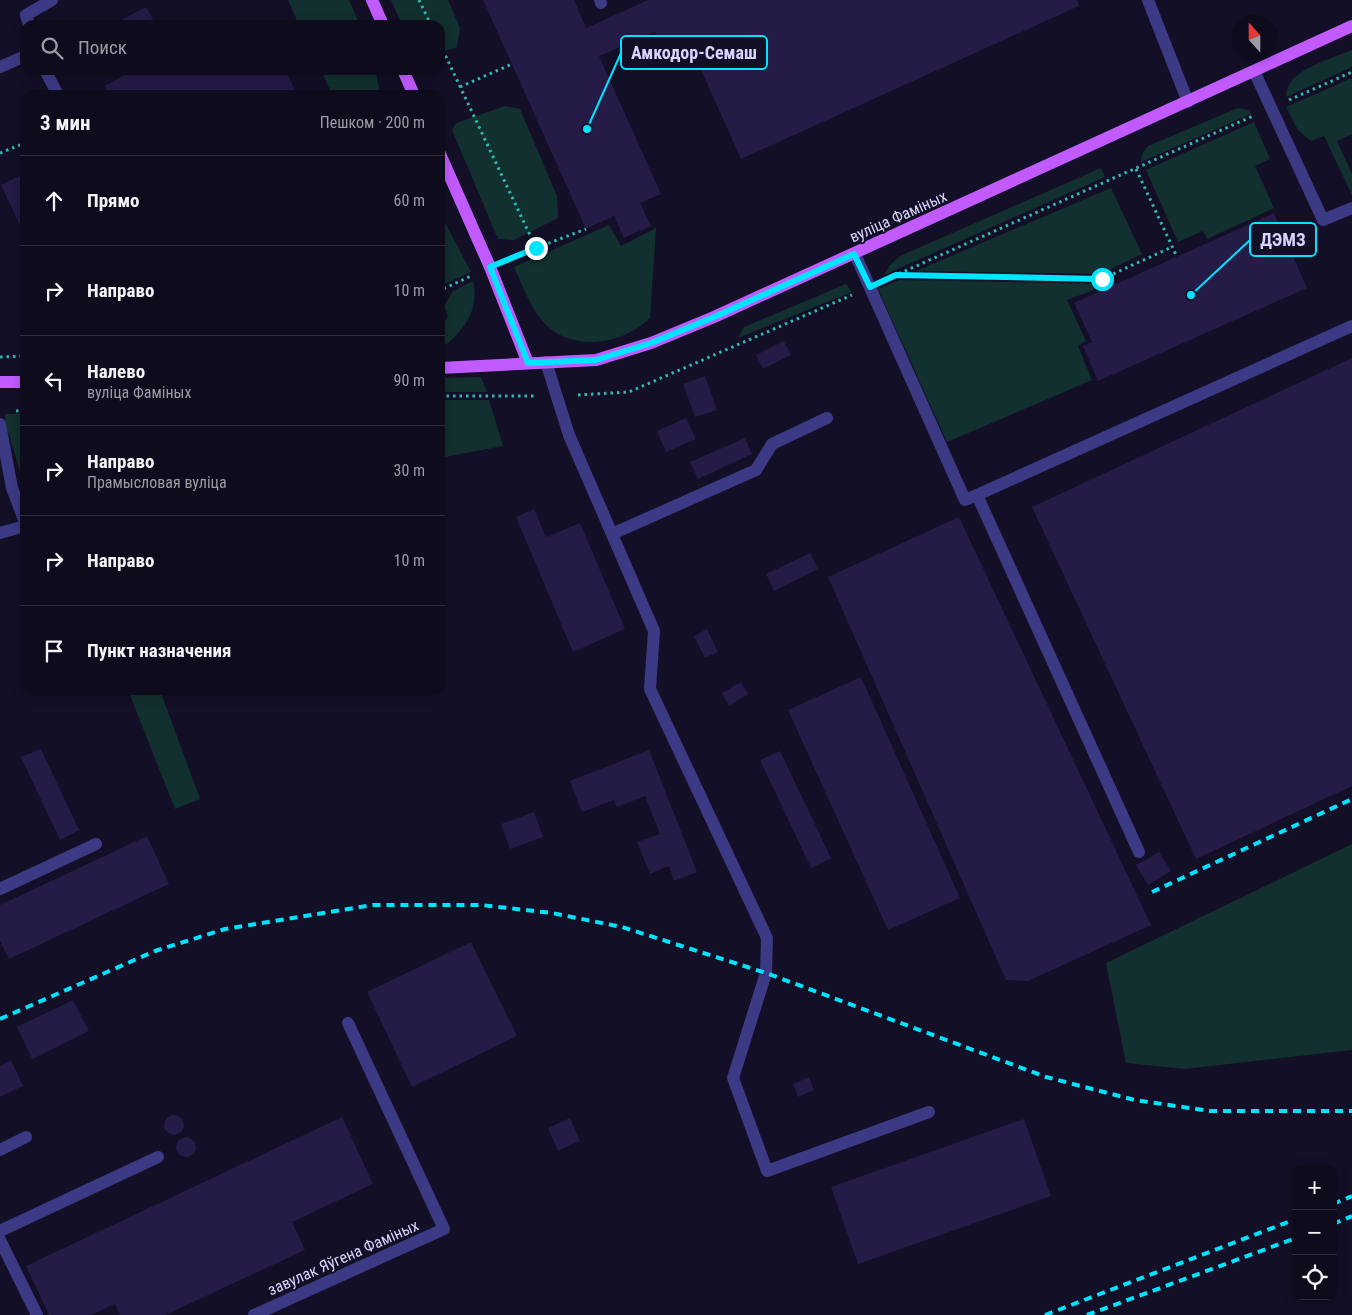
<!DOCTYPE html>
<html lang="ru">
<head>
<meta charset="utf-8">
<style>
  :root { --surface:#0e0b1c; --page:#1c1929; --text:#f1f3f6; --muted:#9b9ba3; --line:#2e2b3b }
  body { margin:0; font-family:"Roboto Condensed",sans-serif; background:var(--page); color:var(--text) }
  .controls { position:absolute; right:15px; bottom:15px; display:grid; overflow:hidden; border-radius:10px; box-shadow:0 2px 12px #0003 }
  .controls button { width:45px; height:45px; display:grid; place-items:center; padding:0; border:0; border-bottom:1px solid var(--line); background:var(--surface); color:var(--text); font:25px sans-serif }
  .compass { position:absolute; left:1232px; top:15px; width:45px; height:45px; border-radius:50%; background:var(--surface); box-shadow:0 2px 12px #0003; rotate:339deg }
  .stop { position:absolute; width:15px; height:15px; margin:-11px; border:4px solid #00e5ff; border-radius:50%; background:#fff }
  .stop.end { background:#00e5ff; border-color:#fff; box-shadow:0 1px 5px #0008 }
  .list { margin:0; padding:0; list-style:none }
  h2 { display:flex; justify-content:space-between; align-items:center; height:65px; margin:0; padding:0 20px; font-size:21px }
  h2 small { font-size:16px; font-weight:400; color:var(--muted) }
  .list li { display:grid; grid-template-columns:32px 1fr auto; gap:15px; align-items:center; box-sizing:border-box; height:90px; padding:0 20px; border-top:1px solid var(--line) }
  .list b { display:block; font-size:19px; white-space:nowrap }
  .list p { margin:0; font-size:16px; white-space:nowrap; color:var(--muted) }
  .list em { font-size:16px; font-style:normal; color:var(--muted) }
  .icon { flex:none; width:28px; height:28px; fill:none; stroke:currentColor; stroke-width:2; stroke-linecap:round; stroke-linejoin:round }
  .map { position:relative; flex:none; width:1352px; height:1315px; overflow:hidden }
  .search { position:absolute; background:var(--surface); box-shadow:0 2px 12px #0003; left:20px; top:20px; width:425px; height:55px; display:flex; align-items:center; gap:12px; box-sizing:border-box; padding:0 18px; border-radius:15px; color:var(--muted); font-size:19px }
  .panel { position:absolute; background:var(--surface); box-shadow:0 2px 12px #0003; left:20px; top:90px; width:425px; height:605px; border-radius:15px }
  .map>svg:first-child { display:block }
  .green { fill:#12302f }
  .building { fill:#241b47 }
  .lines { fill:none; stroke-linecap:round; stroke-linejoin:round }
  .path { stroke:#2fb8b0; stroke-width:3; stroke-dasharray:2.5 4; stroke-linecap:butt }
  .minor { stroke:#3d3a85; stroke-width:12 }
  .major { stroke:#c25bff; stroke-width:12 }
  .rail { stroke:#00e5ff; stroke-width:4; stroke-dasharray:8 6; stroke-linecap:butt }
  .route { stroke:#00e5ff; stroke-width:6 }
  .labels { text-anchor:middle; stroke-width:4; stroke-linejoin:round; paint-order:stroke }
  .street-label { font-size:16px; fill:#d9d4ff; stroke:#130f26 }
  .leader { fill:none; stroke:#00e5ff; stroke-width:2 }
  .callout-dot { fill:#00e5ff; stroke:#130f26; stroke-width:2 }
  .callout { fill:#130f26; stroke:#00e5ff; stroke-width:2 }
  .callout-label { font-size:18px; text-anchor:middle; font-weight:bold; fill:#d9d4ff }
</style>
</head>
<body>
<div class="map">
<svg width="1352" height="1315" viewBox="0 0 1352 1315">
  <rect width="100%" height="100%" fill="#130f26"/>
  <!-- green -->
  <g class="green">
    <path d="M 288,0 L 349,0 L 360,25 L 299,25 Z"/>
    <path d="M 391,0 L 448,0 L 460,28 L 457,47 L 440,53 L 440,25 L 402,25 Z"/>
    <path d="M 1352,50 L 1352,67 L 1286,97 C 1285,70 1331,59 1352,50 Z"/>
    <path d="M 321,70 L 375,70 L 381,95 L 332,95 Z"/>
    <path d="M 1352,78 L 1352,134 L 1337,141 L 1352,174 L 1352,195 L 1324,136 L 1311,141 L 1298,130 L 1286,107 Z"/>
    <path d="M 505,106 L 520,109 L 557,196 L 558,218 L 514,240 L 498,239 L 452,130 L 456,123 Z"/>
    <path d="M 1238,108 L 1248,110 L 1251,114 L 1141,162 L 1142,154 L 1148,146 Z"/>
    <path d="M 1254,122 L 1270,159 L 1255,166 L 1274,208 L 1207,239 L 1203,231 L 1178,242 L 1146,170 Z"/>
    <path d="M 1101,168 L 1105,177 L 884,275 L 890,265 L 900,256 Z"/>
    <path d="M 1111,188 L 1142,254 L 1101,274 L 916,271 Z"/>
    <path d="M 440,213 L 471,272 L 440,286 Z"/>
    <path d="M 609,225 L 621,246 L 656,228 L 650,318 C 624,344 574,353 545,324 C 530,308 523,286 514,267 Z"/>
    <path d="M 899,280 L 1110,284 L 1067,300 L 1086,341 L 1078,346 L 1092,380 L 947,442 L 878,289 Z"/>
    <path d="M 473,281 C 480,310 463,333 440,349 L 440,331 L 448,316 L 444,306 L 453,291 Z"/>
    <path d="M 846,284 L 852,292 L 738,338 L 744,327 Z"/>
    <path d="M 481,377 L 487,392 L 440,392 L 440,378 Z"/>
    <path d="M 440,400 L 489,400 L 503,446 L 440,458 Z"/>
    <path d="M 5,414 L 25,414 L 25,487 L 5,422 Z"/>
    <path d="M 128,690 L 160,690 L 200,799 L 175,809 Z"/>
    <path d="M 1352,844 L 1352,1050 L 1185,1069 L 1126,1063 L 1106,963 Z"/>
  </g>
  <!-- building -->
  <g class="building">
    <path d="M 483,0 L 574,0 L 586,28 L 648,0 L 1077,0 L 1079,6 L 741,159 L 689,43 L 665,54 L 655,32 L 599,56 L 661,194 L 640,203 L 651,226 L 624,238 L 614,216 L 586,229 Z"/>
    <path d="M 146,7 L 156,25 L 111,25 Z"/>
    <path d="M 134,70 L 285,70 L 298,95 L 109,95 L 105,86 Z"/>
    <path d="M 25,173 L 25,236 L 1,185 Z"/>
    <path d="M 1274,213 L 1307,288 L 1098,381 L 1083,346 L 1092,342 L 1074,303 Z"/>
    <path d="M 784,341 L 791,355 L 763,369 L 756,355 Z"/>
    <path d="M 1352,358 L 1352,786 L 1196,859 L 1032,507 Z"/>
    <path d="M 705,376 L 717,410 L 695,417 L 683,384 Z"/>
    <path d="M 686,418 L 696,439 L 666,452 L 657,431 Z"/>
    <path d="M 745,438 L 752,454 L 698,479 L 690,462 Z"/>
    <path d="M 534,509 L 546,537 L 580,523 L 625,629 L 573,652 L 516,517 Z"/>
    <path d="M 959,517 L 1151,925 L 1028,981 L 1006,980 L 828,577 Z"/>
    <path d="M 810,553 L 818,569 L 774,591 L 766,574 Z"/>
    <path d="M 707,629 L 718,652 L 705,658 L 694,636 Z"/>
    <path d="M 861,677 L 960,898 L 888,930 L 788,710 Z"/>
    <path d="M 741,682 L 748,694 L 729,706 L 722,693 Z"/>
    <path d="M 41,749 L 79,830 L 60,840 L 21,757 Z"/>
    <path d="M 649,750 L 697,872 L 674,881 L 669,866 L 650,874 L 637,842 L 660,834 L 645,796 L 617,807 L 614,800 L 582,812 L 570,781 Z"/>
    <path d="M 780,751 L 831,858 L 811,868 L 760,760 Z"/>
    <path d="M 534,812 L 543,837 L 510,849 L 501,824 Z"/>
    <path d="M 147,836 L 169,884 L 9,959 L 0,941 L 0,905 Z"/>
    <path d="M 1159,852 L 1171,871 L 1148,885 L 1136,865 Z"/>
    <path d="M 471,942 L 517,1036 L 412,1087 L 367,992 Z"/>
    <path d="M 73,1000 L 89,1031 L 32,1059 L 17,1027 Z"/>
    <path d="M 11,1060 L 23,1086 L 0,1097 L 0,1066 Z"/>
    <path d="M 809,1077 L 814,1090 L 798,1097 L 793,1084 Z"/>
    <circle cx="174" cy="1125" r="10"/>
    <path d="M 342,1117 L 373,1184 L 292,1222 L 305,1250 L 165,1315 L 120,1315 L 115,1304 L 91,1315 L 49,1315 L 26,1266 Z"/>
    <path d="M 570,1118 L 580,1141 L 558,1151 L 548,1128 Z"/>
    <path d="M 1024,1119 L 1051,1196 L 858,1264 L 831,1187 Z"/>
    <circle cx="186" cy="1147" r="10"/>
  </g>
  <g class="lines">
    <!-- path -->
    <g class="path">
      <path d="M 419,0 L 431,25"/>
      <path d="M 440,44 L 536,248 L 509,259"/>
      <path d="M 460,87 L 512,64"/>
      <path d="M 1289,100 L 1352,72"/>
      <path d="M 0,153 L 25,143"/>
      <path d="M 1136,169 L 1177,257"/>
      <path d="M 536,248 L 586,229"/>
      <path d="M 900,275 L 1102,279 L 1172,247"/>
      <path d="M 887,279 L 1253,116"/>
      <path d="M 440,300 L 441,290 L 471,276"/>
      <path d="M 440,307 L 444,317 L 440,324"/>
      <path d="M 0,357 L 25,356"/>
      <path d="M 578,395 L 629,392 L 852,295"/>
      <path d="M 440,396 L 537,396"/>
      <path d="M 16,411 L 25,410"/>
    </g>
    <!-- minor -->
    <g class="minor">
      <path d="M 600,0 L 601,3"/>
      <path d="M 1148,0 L 1188,102"/>
      <path d="M 29,25 L 26,15 L 52,0"/>
      <path d="M 0,67 L 25,56"/>
      <path d="M 45,70 L 58,95"/>
      <path d="M 1254,71 L 1323,220 L 1352,208"/>
      <path d="M 855,254 L 965,500 L 977,495"/>
      <path d="M 546,362 L 569,435 L 654,631 L 650,689 L 767,938 L 766,973 L 733,1078 L 767,1171 L 929,1112"/>
      <path d="M 0,424 L 12,488 L 25,522"/>
      <path d="M 0,533 L 25,526"/>
      <path d="M 612,534 L 756,470 L 772,444 L 827,418"/>
      <path d="M 1139,852 L 977,495 L 1352,326"/>
      <path d="M 0,889 L 96,844"/>
      <path d="M 0,1150 L 26,1137"/>
      <path d="M 0,1231 L 158,1157"/>
      <path d="M 0,1240 L 37,1315"/>
      <path d="M 254,1315 L 444,1229 L 348,1023"/>
    </g>
    <!-- major -->
    <g class="major">
      <path d="M 372,0 L 383,25"/>
      <path d="M 403,70 L 414,95"/>
      <path d="M 440,154 L 490,267 L 528,363"/>
      <path d="M 440,368 L 596,360 L 651,343 L 714,317 L 1352,26"/>
      <path d="M 0,382 L 25,382"/>
    </g>
    <!-- rail -->
    <g class="rail">
      <path d="M 1152,892 L 1352,799"/>
      <path d="M 0,1019 L 155,951 L 225,929 L 373,905 L 481,905 L 552,913 L 622,927 L 766,973 L 1046,1077 L 1135,1100 L 1210,1111 L 1352,1111"/>
      <path d="M 1333,1204 L 1352,1196"/>
      <path d="M 1333,1224 L 1352,1216"/>
      <path d="M 1045,1315 L 1296,1219"/>
      <path d="M 1087,1315 L 1296,1238"/>
    </g>
  </g>
  <g class="lines">
    <!-- route -->
    <path class="route" d="M 536,248 L 490,267 L 528,363 L 596,360 L 651,343 L 714,317 L 854,254 L 870,287 L 896,275 L 1102,279"/>
  </g>
  <g class="labels">
    <!-- street labels -->
    <g class="street-label">
      <text transform="translate(898 216) rotate(-24)" y="6">вуліца Фаміных</text>
      <text transform="translate(343 1257) rotate(-24)" y="6">завулак Яўгена Фаміных</text>
    </g>
  </g>
  <!-- callouts -->
  <path class="leader" d="M587 129L621 53M1191 295L1250 240"/>
  <g class="callout-dot">
    <circle cx="587" cy="129" r="5"/>
    <circle cx="1191" cy="295" r="5"/>
  </g>
  <g class="callout">
    <rect x="621" y="36" width="146" height="33" rx="5"/>
    <rect x="1250" y="223" width="66" height="33" rx="5"/>
  </g>
  <g class="callout-label">
    <text x="694" y="59">Амкодор-Семаш</text>
    <text x="1283" y="246">ДЭМЗ</text>
  </g>
</svg>
<div class="controls">
<button>+</button>
<button>−</button>
<button><svg class="icon" aria-label="locate" viewBox="0 0 24 24"><circle cx="12" cy="12" r="6"/><path d="M12 2v4M12 18v4M2 12h4M18 12h4"/></svg></button>
</div>
<svg class="compass" viewBox="-18 -18 36 36"><path d="M0-13l5 13h-10z" fill="#e53935"/><path d="M0 13l5-13h-10z" fill="#9b9ba3"/></svg>
<div class="stop" style="left:1102px;top:279px"></div>
<div class="stop end" style="left:536px;top:248px"></div>
<div class="search"><svg class="icon" aria-label="search" viewBox="0 0 24 24"><circle cx="10" cy="10" r="6"/><path d="M15 15l6 6"/></svg>Поиск</div>
<section class="panel">
<h2>3 мин<small>Пешком · 200 m</small></h2>
<ul class="list">
<li><svg class="icon" aria-label="ahead" viewBox="0 0 24 24"><path d="M12 20V5M6 11l6-6 6 6"/></svg><div><b>Прямо</b></div><em>60 m</em></li>
<li><svg class="icon" aria-label="right" viewBox="0 0 24 24"><path d="M7 20v-9h11M14 6l5 5-5 5"/></svg><div><b>Направо</b></div><em>10 m</em></li>
<li><svg class="icon" aria-label="left" viewBox="0 0 24 24"><path d="M17 20v-9H6M10 6l-5 5 5 5"/></svg><div><b>Налево</b><p>вуліца Фаміных</p></div><em>90 m</em></li>
<li><svg class="icon" aria-label="right" viewBox="0 0 24 24"><path d="M7 20v-9h11M14 6l5 5-5 5"/></svg><div><b>Направо</b><p>Прамысловая вуліца</p></div><em>30 m</em></li>
<li><svg class="icon" aria-label="right" viewBox="0 0 24 24"><path d="M7 20v-9h11M14 6l5 5-5 5"/></svg><div><b>Направо</b></div><em>10 m</em></li>
<li><svg class="icon" aria-label="arrive" viewBox="0 0 24 24"><path d="M6 21V4h12l-3 4 3 4H6"/></svg><div><b>Пункт назначения</b></div></li>
</ul>
</section>
</div>
</body>
</html>
